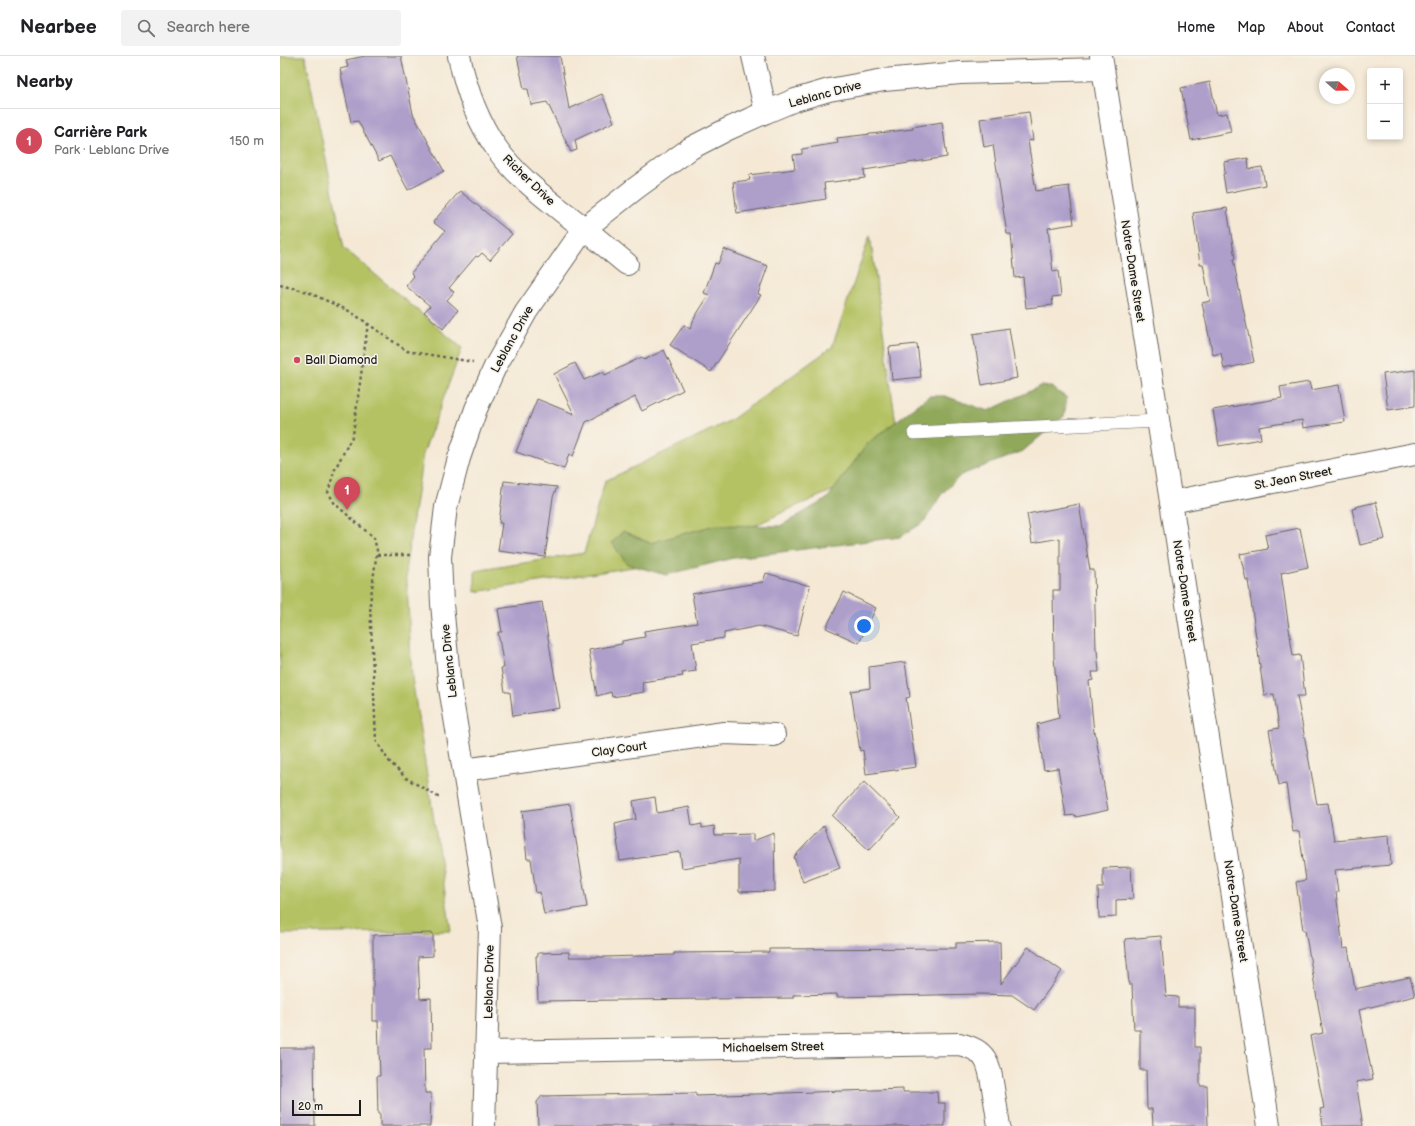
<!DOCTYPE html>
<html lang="en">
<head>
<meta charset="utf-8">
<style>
  :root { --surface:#fff; --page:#f2f2f2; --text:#202124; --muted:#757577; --line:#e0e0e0; --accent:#d1495b }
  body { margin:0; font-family:"Balsamiq Sans",sans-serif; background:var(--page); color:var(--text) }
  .controls { position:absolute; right:12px; top:12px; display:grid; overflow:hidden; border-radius:4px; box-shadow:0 2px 6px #0003 }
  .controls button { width:36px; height:36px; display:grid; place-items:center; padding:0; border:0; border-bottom:1px solid var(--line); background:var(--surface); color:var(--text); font:20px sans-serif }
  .compass { position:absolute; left:1039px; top:12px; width:36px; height:36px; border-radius:50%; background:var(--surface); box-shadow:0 2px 6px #0003; rotate:110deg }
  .scale { position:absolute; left:12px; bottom:10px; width:69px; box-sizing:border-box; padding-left:4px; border:2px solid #1c1c1c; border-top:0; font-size:11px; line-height:14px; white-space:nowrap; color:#1c1c1c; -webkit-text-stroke:3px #f7f3e8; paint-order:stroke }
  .you { position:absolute; left:584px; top:570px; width:14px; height:14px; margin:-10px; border:3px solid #fff; border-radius:50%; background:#1a73e8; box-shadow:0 0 0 6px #1a73e833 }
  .badge { display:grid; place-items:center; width:26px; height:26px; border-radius:50%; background:var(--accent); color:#fff; font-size:13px; font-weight:700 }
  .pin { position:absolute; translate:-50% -33px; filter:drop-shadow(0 1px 2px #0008) }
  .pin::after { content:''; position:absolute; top:21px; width:14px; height:12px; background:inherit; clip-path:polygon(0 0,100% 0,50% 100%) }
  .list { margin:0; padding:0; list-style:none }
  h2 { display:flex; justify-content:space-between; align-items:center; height:52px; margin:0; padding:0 16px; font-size:17px }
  h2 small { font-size:13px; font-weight:400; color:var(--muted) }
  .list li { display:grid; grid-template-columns:26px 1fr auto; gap:12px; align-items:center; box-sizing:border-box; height:64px; padding:0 16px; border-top:1px solid var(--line) }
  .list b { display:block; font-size:15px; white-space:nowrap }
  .list p { margin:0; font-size:13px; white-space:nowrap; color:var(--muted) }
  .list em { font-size:13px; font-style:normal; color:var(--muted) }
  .icon { flex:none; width:22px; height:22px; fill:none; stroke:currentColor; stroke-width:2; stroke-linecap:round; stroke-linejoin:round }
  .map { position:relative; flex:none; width:1135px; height:1070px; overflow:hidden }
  header { display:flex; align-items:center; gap:24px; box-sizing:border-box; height:56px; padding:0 20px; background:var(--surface); border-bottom:1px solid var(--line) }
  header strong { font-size:19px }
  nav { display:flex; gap:22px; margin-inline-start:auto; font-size:14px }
  .search { width:280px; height:36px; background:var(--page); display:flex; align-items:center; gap:10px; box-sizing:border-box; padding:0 14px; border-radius:4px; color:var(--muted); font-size:15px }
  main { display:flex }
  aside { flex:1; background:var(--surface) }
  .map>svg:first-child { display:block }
  .green { fill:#b5c264; stroke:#686f40 }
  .forest { fill:#90a85a; stroke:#56623b }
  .building { fill:#ad9eca }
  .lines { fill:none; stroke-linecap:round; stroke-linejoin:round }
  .service-casing { stroke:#68645d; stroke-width:14 }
  .minor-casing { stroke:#68645d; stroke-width:24 }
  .path { stroke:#68645d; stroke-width:2.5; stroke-dasharray:3 3; stroke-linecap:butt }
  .service { stroke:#fff; stroke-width:13 }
  .minor { stroke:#fff; stroke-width:22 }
  .poi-dot { fill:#d1495b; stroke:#f7f3e8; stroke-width:1.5 }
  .labels { text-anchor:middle; stroke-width:3; stroke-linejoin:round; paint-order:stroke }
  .street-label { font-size:12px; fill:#1c1c1c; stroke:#f7f3e8 }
  .poi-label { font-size:12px; fill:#1c1c1c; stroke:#f7f3e8; text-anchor:start }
</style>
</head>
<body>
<header>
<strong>Nearbee</strong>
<div class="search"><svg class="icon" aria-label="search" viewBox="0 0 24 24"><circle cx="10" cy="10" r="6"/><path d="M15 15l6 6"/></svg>Search here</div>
<nav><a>Home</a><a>Map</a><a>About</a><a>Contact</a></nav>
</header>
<main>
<aside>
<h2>Nearby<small></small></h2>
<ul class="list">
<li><span class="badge">1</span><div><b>Carrière Park</b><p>Park · Leblanc Drive</p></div><em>150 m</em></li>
</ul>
</aside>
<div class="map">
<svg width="1135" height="1070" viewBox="0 0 1135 1070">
  <rect width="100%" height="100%" fill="#f7f3e8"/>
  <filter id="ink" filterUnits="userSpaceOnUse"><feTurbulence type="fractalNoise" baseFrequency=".025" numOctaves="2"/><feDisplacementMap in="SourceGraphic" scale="8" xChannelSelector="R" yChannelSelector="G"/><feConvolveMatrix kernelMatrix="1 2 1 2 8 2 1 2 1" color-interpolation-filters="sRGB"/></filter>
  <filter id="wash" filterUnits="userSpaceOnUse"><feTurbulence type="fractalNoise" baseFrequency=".012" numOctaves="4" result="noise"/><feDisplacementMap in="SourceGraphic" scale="16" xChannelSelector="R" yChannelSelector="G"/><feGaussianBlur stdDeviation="0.9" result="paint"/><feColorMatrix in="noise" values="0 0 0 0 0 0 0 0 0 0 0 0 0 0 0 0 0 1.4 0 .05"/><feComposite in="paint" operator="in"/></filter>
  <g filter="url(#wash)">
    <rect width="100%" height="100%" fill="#f5e9d6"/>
    <!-- green -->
    <g class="green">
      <path d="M 0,0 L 25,0 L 64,192 L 182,292 L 143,398 L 126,509 L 132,622 L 171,875 L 0,878 Z"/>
      <path d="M 590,179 L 621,405 L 512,452 L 404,503 L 195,536 L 195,515 L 304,497 L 325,425 L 451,364 L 552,291 Z"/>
    </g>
    <!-- forest -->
    <path class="forest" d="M 761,330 L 771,331 L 787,342 L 784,360 L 743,395 L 681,419 L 661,439 L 644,466 L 620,481 L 453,502 L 386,519 L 347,508 L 332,487 L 343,475 L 370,487 L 435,469 L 500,470 L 547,443 L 588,387 L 649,340 L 665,340 L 708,355 Z"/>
    <g id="blocks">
      <!-- building -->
      <g class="building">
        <path d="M 85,0 L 121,0 L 133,58 L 164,115 L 128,134 L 110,100 L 99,105 L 78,65 L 71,66 L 60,13 L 68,11 L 66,4 Z"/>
        <path d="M 237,0 L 280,0 L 289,53 L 322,38 L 334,66 L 295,84 L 297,94 L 291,96 L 267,46 L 251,49 L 248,33 L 244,33 Z"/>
        <path d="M 930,26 L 937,59 L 947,57 L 951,76 L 911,84 L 901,32 Z"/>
        <path d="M 749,56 L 753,84 L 748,85 L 756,135 L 789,130 L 794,168 L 768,172 L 773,216 L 778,215 L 781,240 L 772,241 L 773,249 L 746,252 L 743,221 L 735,222 L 731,178 L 727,178 L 713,89 L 704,91 L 700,63 Z"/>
        <path d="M 662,66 L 667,101 L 584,114 L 585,122 L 544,127 L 546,143 L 457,157 L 453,126 L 470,124 L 469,119 L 515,113 L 513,99 L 522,98 L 522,93 L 558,87 L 557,82 L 633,73 L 632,71 Z"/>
        <path d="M 968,102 L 969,113 L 982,111 L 985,129 L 946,137 L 943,118 L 945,117 L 944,106 Z"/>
        <path d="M 180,135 L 232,178 L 210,204 L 202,197 L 198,201 L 196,200 L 169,232 L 174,236 L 167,244 L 178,254 L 163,273 L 144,256 L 150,250 L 126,230 L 134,220 L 131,217 L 165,175 L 153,166 Z"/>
        <path d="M 947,152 L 955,203 L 953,203 L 974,306 L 944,313 L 941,297 L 933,299 L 922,247 L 930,245 L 923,208 L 920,208 L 913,157 Z"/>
        <path d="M 444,193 L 488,210 L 478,238 L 481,239 L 431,316 L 390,289 L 404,269 L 410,273 L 415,261 L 429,239 L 424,237 L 435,207 L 438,208 Z"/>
        <path d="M 729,272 L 737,322 L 702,329 L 693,278 Z"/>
        <path d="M 637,288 L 641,321 L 612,324 L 609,291 Z"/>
        <path d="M 384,294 L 403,334 L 362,355 L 355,341 L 306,366 L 293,400 L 289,398 L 284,413 L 236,396 L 257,343 L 294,358 L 274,318 L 295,307 L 304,324 L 323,316 L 325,319 L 362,301 L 364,304 Z"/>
        <path d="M 1135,314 L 1135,350 L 1108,354 L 1103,318 Z"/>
        <path d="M 1029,326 L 1031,334 L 1059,329 L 1065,366 L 1023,372 L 1022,364 L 979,371 L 981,383 L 939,390 L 933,354 L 1002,342 L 1000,331 Z"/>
        <path d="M 224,425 L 277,431 L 273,441 L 265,501 L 218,495 L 222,467 L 219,467 Z"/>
        <path d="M 1096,446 L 1105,483 L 1080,489 L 1072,453 L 1076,452 L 1075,451 Z"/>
        <path d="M 799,448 L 810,514 L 814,514 L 816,594 L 817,594 L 819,616 L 812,616 L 813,624 L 809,625 L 814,677 L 815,676 L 828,754 L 796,761 L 795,759 L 786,760 L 778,712 L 764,714 L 757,668 L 779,662 L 774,601 L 773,534 L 780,534 L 780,482 L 752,487 L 747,458 Z"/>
        <path d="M 1020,472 L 1028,511 L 1001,517 L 1013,600 L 1020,599 L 1025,640 L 1017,640 L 1037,748 L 1048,747 L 1054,784 L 1109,779 L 1111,809 L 1055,814 L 1058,836 L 1056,836 L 1063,893 L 1068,892 L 1075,933 L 1130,921 L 1135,940 L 1079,954 L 1093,1023 L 1076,1026 L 1083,1070 L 1043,1070 L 1040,1053 L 1044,1052 L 1030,980 L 1043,977 L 1025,874 L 1023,874 L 1016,826 L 1026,824 L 1019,775 L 1013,776 L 1006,728 L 999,729 L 989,674 L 999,672 L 994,638 L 984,639 L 968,524 L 966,524 L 960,498 L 988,493 L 985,479 Z"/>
        <path d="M 486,517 L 530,530 L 517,580 L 479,570 L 444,577 L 444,582 L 412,587 L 416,615 L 402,617 L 403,620 L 362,626 L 364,636 L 332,641 L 331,636 L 317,640 L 309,594 L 342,588 L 342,585 L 365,581 L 364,575 L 417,567 L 412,538 L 483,526 Z"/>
        <path d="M 564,536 L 596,552 L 579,587 L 546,572 Z"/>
        <path d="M 262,546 L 280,652 L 233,660 L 230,636 L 225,636 L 221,612 L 224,612 L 218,576 L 222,576 L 218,553 Z"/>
        <path d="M 625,606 L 630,641 L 626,642 L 636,711 L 586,718 L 583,694 L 580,695 L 571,635 L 590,632 L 589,611 Z"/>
        <path d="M 584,726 L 620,761 L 589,794 L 552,760 Z"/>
        <path d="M 375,741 L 377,757 L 409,751 L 412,770 L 422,768 L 422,772 L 434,770 L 435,779 L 473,778 L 473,785 L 494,777 L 495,835 L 459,836 L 459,803 L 402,812 L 400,796 L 340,805 L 335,768 L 356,763 L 353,745 Z"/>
        <path d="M 290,748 L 307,851 L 264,858 L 260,836 L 256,837 L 251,803 L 247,803 L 242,755 Z"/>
        <path d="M 544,769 L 560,812 L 523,826 L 514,801 Z"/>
        <path d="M 851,811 L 853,843 L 836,844 L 836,861 L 819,862 L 818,832 L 823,832 L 823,812 Z"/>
        <path d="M 153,877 L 153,900 L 138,901 L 140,943 L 151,942 L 152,992 L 144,992 L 145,1037 L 151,1037 L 150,1070 L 100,1070 L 100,1058 L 98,1058 L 97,1020 L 100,1020 L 98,965 L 93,965 L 93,879 Z"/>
        <path d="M 881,880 L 886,940 L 898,941 L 898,951 L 915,951 L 915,991 L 920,991 L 920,1030 L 927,1030 L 928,1070 L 873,1070 L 872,1053 L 867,1053 L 866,1014 L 860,1014 L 860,974 L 854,974 L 852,929 L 849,929 L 845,883 Z"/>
        <path d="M 720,886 L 721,928 L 748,891 L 782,915 L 754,954 L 732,939 L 701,938 L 557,941 L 557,938 L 513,939 L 513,942 L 258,945 L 256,900 L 258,900 L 258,897 L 289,896 L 289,901 L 324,901 L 394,899 L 394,897 L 489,896 L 489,893 L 676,892 L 676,887 Z"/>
        <path d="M 0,992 L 34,992 L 35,1070 L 0,1070 Z"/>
        <path d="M 623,1033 L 623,1036 L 657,1036 L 658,1047 L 665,1047 L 665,1070 L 258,1070 L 257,1046 L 262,1040 L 416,1037 L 416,1040 Z"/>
      </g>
    </g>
  </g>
  <g filter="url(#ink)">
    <use href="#blocks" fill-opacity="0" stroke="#68645d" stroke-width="1"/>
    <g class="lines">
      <!-- service casing -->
      <g class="service-casing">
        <path id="service" d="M 634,377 L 877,365"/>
      </g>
      <!-- minor casing -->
      <g class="minor-casing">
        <g id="minor">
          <path d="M 179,0 C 186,33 197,65 217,93 C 234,117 260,138 283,156 C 305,172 326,191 347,208"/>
          <path d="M 473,0 L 486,56"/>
          <path d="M 821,0 L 989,1070"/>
          <path d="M 891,446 L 1135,398"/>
          <path d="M 184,714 L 444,677 L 494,679"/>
          <path d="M 207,996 L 679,988 C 707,994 709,1007 713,1032 C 715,1045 717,1057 719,1070"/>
          <path d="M 204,1070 L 210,872 L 170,632 L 162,548 L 160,501 L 166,451 L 179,402 L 196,353 L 215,311 L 246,256 L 304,173 L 356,132 L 411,92 L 448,73 L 486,56 L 515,44 L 549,34 L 604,24 L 680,17 L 822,13"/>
        </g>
      </g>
      <!-- path -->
      <g class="path">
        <path d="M 0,229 L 28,236 L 71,256 L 127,295 L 193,306"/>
        <path d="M 88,267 L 73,379 L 55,413 L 48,436 L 55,448 L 94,482 L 97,494 L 90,548 L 96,684 L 108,704 L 126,722 L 160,742"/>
        <path d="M 97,499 L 130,499"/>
      </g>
      <!-- service -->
      <use href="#service" class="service"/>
      <!-- minor -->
      <use href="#minor" class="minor"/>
    </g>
  </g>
  <!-- markers -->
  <circle class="poi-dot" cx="17" cy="304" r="4"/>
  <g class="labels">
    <!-- street labels -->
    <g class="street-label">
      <text transform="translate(545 38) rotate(-15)" y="4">Leblanc Drive</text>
      <text transform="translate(249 124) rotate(44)" y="4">Richer Drive</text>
      <text transform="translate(853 215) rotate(81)" y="4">Notre-Dame Street</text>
      <text transform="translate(232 283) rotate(-61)" y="4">Leblanc Drive</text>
      <text transform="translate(1013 422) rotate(-11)" y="4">St. Jean Street</text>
      <text transform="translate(905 535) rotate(81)" y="4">Notre-Dame Street</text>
      <text transform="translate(169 605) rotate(-96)" y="4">Leblanc Drive</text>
      <text transform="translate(339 693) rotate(-8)" y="4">Clay Court</text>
      <text transform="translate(956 855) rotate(81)" y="4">Notre-Dame Street</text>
      <text transform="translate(209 926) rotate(-89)" y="4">Leblanc Drive</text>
      <text transform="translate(493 991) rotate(-1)" y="4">Michaelsem Street</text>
    </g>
    <!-- poi labels -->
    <g class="poi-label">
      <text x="25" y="308">Ball Diamond</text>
    </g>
  </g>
</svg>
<div class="controls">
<button>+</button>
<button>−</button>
</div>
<svg class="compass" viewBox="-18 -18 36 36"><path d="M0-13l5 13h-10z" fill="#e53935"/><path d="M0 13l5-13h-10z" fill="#757577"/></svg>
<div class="scale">20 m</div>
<div class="you"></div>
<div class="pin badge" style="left:67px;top:454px">1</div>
</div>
</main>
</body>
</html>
